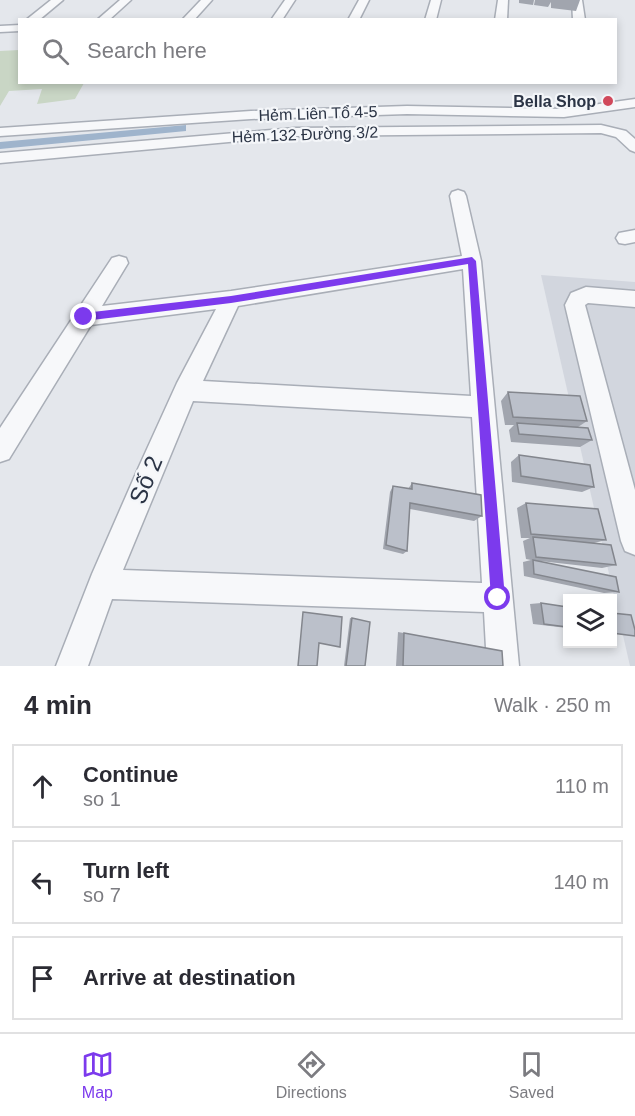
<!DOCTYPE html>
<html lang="en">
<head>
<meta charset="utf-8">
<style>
  :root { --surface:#fff; --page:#f2f2f3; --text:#2b2b33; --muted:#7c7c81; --line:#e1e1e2; --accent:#7c3aed }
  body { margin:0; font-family:Arial,sans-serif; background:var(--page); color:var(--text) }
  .controls { position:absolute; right:18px; bottom:18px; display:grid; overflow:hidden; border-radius:0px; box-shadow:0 3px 9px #0003 }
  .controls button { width:54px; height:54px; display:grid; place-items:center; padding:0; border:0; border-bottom:2px solid var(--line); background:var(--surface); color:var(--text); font:30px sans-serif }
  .stop { position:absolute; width:18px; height:18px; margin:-14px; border:4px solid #7c3aed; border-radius:50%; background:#fff }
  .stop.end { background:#7c3aed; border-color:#fff; box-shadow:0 2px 6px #0008 }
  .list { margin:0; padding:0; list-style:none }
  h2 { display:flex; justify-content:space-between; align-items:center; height:78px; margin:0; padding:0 24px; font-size:26px }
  h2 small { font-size:20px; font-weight:400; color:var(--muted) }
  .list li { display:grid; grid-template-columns:39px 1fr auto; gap:18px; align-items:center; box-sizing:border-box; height:84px; margin:0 12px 12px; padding:0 12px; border:2px solid var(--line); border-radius:0px }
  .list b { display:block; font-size:22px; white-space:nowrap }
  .list p { margin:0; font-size:20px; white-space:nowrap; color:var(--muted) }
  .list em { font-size:20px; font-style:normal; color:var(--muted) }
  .icon { flex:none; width:33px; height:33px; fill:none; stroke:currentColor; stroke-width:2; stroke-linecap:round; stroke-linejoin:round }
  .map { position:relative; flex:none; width:635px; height:666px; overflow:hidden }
  .search { position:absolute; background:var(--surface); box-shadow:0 3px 9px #0003; left:18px; right:18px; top:18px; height:66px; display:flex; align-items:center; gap:15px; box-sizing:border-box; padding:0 21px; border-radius:0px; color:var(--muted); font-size:22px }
  .sheet { height:366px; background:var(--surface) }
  nav { display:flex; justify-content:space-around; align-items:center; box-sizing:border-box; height:84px; border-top:2px solid var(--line); background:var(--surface); font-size:16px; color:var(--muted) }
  nav a { display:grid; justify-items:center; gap:3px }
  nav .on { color:var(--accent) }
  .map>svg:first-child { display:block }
  .built { fill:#d2d6de }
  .green { fill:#c9d6c5 }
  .water { fill:#9fb4cc }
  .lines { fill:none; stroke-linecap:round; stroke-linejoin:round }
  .minor-casing { stroke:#a9aeb7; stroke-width:3 }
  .minor { fill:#f7f8fa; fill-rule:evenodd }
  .wall { fill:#a1a5ae }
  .building { fill:#bbc0ca; stroke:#83868d; stroke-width:1.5 }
  .route { fill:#7c3aed }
  .poi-dot { fill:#d1495b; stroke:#f4f6f9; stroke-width:2 }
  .labels { text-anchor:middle; stroke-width:4.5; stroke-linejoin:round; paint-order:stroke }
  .far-poi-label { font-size:16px; font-weight:bold; fill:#2b3445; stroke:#f4f6f9; text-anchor:end }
  .far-street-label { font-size:16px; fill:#2b3445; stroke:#f4f6f9 }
  .near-street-label { font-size:24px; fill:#2b3445; stroke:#f4f6f9 }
</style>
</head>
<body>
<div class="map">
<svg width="635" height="666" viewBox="0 0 635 666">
  <rect width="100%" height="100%" fill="#e4e7ec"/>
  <!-- built -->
  <path class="built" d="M 541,275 L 635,282 L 635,666 L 630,666 Z"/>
  <!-- green -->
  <path class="green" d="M 19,50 L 20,82 L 84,83 L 75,99 L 37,104 L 42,89 L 9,91 L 0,106 L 0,51 Z"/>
  <!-- water -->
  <path class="water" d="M 186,125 L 186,131 L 0,149 L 0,142 Z"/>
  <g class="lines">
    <!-- minor casing -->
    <g class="minor-casing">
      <g id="minor">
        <path d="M 51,0 L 63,0 L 39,20 L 26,20 Z"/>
        <path d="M 120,0 L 131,0 L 109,20 L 97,20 Z"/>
        <path d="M 201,0 L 212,0 L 194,20 L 182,20 Z"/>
        <path d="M 285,0 L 295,0 L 282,20 L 271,20 Z"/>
        <path d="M 359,0 L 369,0 L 359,20 L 348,20 Z"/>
        <path d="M 431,0 L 441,0 L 436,20 L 425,20 Z"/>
        <path d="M 498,0 L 508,0 L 507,20 L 495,20 Z"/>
        <path d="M 572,0 L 582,0 L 585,20 L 573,20 Z"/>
        <path d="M 20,25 L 20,31 L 0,32 L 0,26 Z"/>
        <path d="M 635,99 L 635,107 L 564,117 L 407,114 L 251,119 L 0,136 L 0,128 L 251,111 L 407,106 L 564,109 Z"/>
        <path d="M 601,125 L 626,131 L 635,139 L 635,152 L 630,150 L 616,137 L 601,133 L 295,136 L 0,163 L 0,153 L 295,128 Z"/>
        <path d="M 458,190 L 464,192 L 466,196 L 481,261 L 519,666 L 487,666 L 484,612 L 112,599 L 88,666 L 56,666 L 92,574 L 137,471 L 177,383 L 216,309 L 91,325 L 9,459 L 0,462 L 0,428 L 112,258 L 119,256 L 126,258 L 128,263 L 102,306 L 231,291 L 462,256 L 450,196 L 452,192 ZM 463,269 L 471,396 L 203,381 L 238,306 ZM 193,401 L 472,417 L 482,583 L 123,570 Z"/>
        <path d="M 635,230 L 635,242 L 625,244 L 619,243 L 616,238 L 619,233 Z"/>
        <path d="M 586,287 L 635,291 L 635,307 L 588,303 L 585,305 L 635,490 L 635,555 L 625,551 L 621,541 L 565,305 L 571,293 Z"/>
      </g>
    </g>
    <!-- minor -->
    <use href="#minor" class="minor"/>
  </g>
  <!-- wall -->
  <g class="wall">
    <path d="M 519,0 L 534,0 L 533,5 L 519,3 Z"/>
    <path d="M 535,0 L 551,0 L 551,2 L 548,7 L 534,5 Z"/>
    <path d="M 551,0 L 580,0 L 576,11 L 551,8 Z"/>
    <path d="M 508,392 L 587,421 L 578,427 L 592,440 L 580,447 L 511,442 L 509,430 L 514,425 L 505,425 L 501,401 Z"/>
    <path d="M 519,455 L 594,487 L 582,492 L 512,482 L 511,462 Z"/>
    <path d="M 412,483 L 482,516 L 474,521 L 410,509 L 407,551 L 403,554 L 383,549 L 390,492 L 393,486 L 408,489 Z"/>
    <path d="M 526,503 L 606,540 L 594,543 L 616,565 L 602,568 L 540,561 L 619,592 L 604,593 L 524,576 L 523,562 L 531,560 L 526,559 L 523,541 L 530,538 L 521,538 L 517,508 Z"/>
    <path d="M 541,603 L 567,607 L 567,628 L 533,624 L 530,604 Z"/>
    <path d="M 350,618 L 370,622 L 365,666 L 344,666 Z"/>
    <path d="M 398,632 L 502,651 L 503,666 L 396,666 Z"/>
  </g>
  <!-- building -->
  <g class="building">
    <path d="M 508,392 L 580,396 L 587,421 L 513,417 Z"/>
    <path d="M 517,423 L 588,428 L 592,440 L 519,434 Z"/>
    <path d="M 519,455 L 590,465 L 594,487 L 521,476 Z"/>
    <path d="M 412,483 L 481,495 L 482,516 L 410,503 L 407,551 L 386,545 L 393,486 L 412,489 Z"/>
    <path d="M 526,503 L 598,509 L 606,540 L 531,534 Z"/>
    <path d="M 533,537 L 611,545 L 616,565 L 536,557 Z"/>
    <path d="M 533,560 L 616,577 L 619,592 L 534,574 Z"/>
    <path d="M 541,603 L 567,607 L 567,627 L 544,624 Z"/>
    <path d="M 303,612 L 342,617 L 340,647 L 319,643 L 317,666 L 298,666 Z"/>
    <path d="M 612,613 L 631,615 L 635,630 L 635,636 L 612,633 Z"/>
    <path d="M 352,618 L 370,622 L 365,666 L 346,666 Z"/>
    <path d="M 404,633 L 502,651 L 503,666 L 403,666 Z"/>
  </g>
  <!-- route -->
  <path class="route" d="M 472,257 L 476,261 L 505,598 L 503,603 L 498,605 L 493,603 L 491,598 L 468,264 L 231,303 L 84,321 L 80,317 L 84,313 L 231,296 Z"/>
  <!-- markers -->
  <circle class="poi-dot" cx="608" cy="101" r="6"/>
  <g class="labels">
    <!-- far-poi labels -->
    <g class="far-poi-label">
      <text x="596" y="107">Bella Shop</text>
    </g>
    <!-- far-street labels -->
    <g class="far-street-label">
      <text transform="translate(318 113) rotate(-2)" y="6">Hẻm Liên Tổ 4-5</text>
      <text transform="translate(305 134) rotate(-2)" y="6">Hẻm 132 Đường 3/2</text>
    </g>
    <!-- near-street labels -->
    <g class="near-street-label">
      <text transform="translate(146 480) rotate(-67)" y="8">Số 2</text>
    </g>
  </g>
</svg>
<div class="controls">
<button><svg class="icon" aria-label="layers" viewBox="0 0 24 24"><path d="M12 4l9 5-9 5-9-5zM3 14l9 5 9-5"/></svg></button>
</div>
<div class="stop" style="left:498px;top:598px"></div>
<div class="stop end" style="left:84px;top:317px"></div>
<div class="search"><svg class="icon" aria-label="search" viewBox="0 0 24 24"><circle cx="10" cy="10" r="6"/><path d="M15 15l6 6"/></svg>Search here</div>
</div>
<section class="sheet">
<h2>4 min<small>Walk · 250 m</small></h2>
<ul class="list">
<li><svg class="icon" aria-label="ahead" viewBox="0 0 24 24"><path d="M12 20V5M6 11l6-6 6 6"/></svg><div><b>Continue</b><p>so 1</p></div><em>110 m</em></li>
<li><svg class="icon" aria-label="left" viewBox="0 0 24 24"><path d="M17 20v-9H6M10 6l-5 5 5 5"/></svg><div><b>Turn left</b><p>so 7</p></div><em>140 m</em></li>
<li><svg class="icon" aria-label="arrive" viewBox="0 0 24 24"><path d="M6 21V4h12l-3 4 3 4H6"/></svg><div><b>Arrive at destination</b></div></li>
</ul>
</section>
<nav>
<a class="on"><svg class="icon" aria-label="map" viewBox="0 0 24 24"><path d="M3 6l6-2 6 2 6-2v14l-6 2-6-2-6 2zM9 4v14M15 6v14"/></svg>Map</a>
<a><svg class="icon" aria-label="directions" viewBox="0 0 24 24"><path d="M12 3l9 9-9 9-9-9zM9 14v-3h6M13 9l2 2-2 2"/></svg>Directions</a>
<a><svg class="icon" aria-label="saved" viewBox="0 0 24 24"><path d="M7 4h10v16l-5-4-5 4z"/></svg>Saved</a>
</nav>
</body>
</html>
